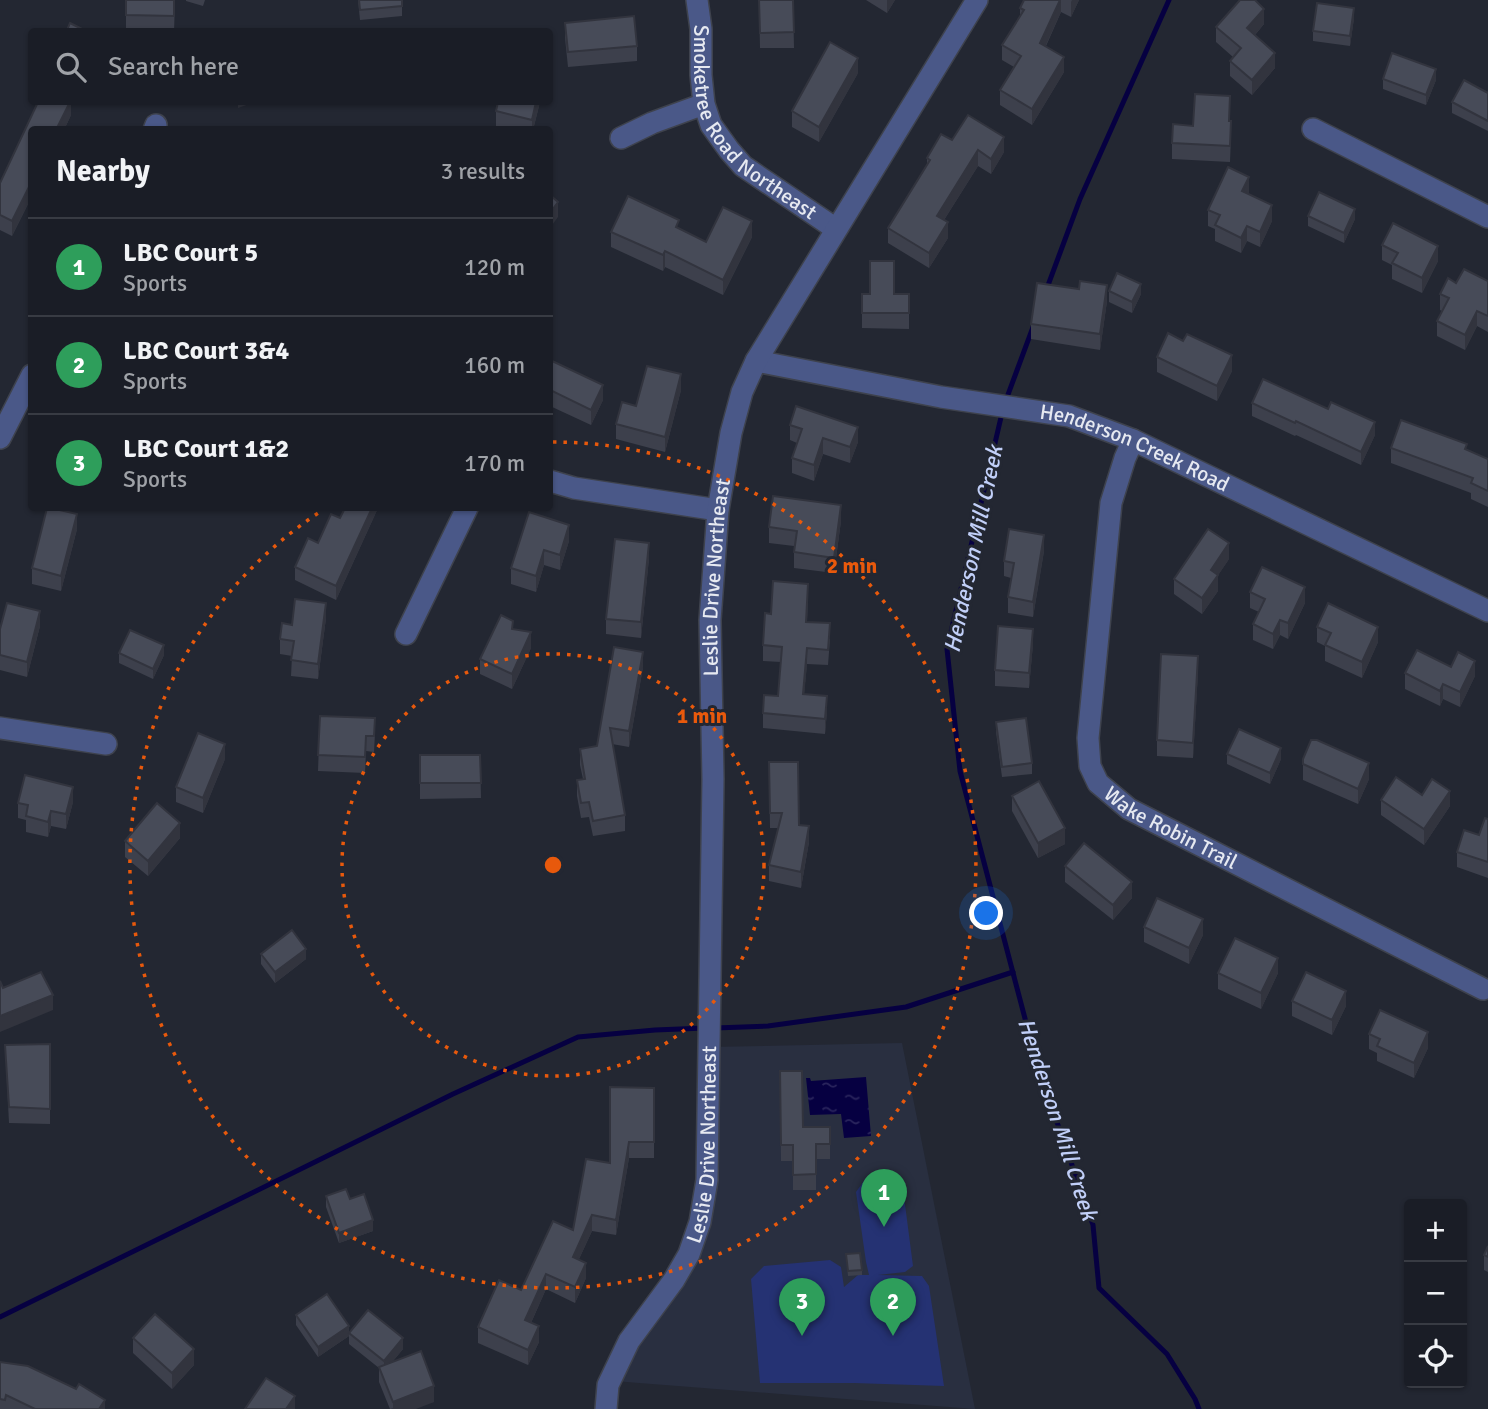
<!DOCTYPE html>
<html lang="en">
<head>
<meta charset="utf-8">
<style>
  :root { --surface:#1a1d26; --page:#23262e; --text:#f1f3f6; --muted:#9fa2a7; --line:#383b43; --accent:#0f766e }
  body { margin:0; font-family:Signika,sans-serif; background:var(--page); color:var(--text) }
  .controls { position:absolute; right:21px; bottom:21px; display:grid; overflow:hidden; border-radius:7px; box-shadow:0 2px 5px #0004 }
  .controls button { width:63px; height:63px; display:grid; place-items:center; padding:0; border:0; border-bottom:2px solid var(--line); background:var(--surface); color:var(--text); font:35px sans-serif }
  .you { position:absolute; left:987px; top:914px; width:24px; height:24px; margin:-18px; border:5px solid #fff; border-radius:50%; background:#1a73e8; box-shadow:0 0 0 10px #1a73e833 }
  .badge { display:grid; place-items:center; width:46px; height:46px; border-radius:50%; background:var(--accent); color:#fff; font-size:23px; font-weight:700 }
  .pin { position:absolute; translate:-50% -58px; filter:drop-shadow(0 2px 4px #0008) }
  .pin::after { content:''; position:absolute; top:37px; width:24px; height:21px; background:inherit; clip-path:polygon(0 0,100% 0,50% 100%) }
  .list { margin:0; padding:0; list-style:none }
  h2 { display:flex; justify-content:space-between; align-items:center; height:91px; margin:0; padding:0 28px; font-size:30px }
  h2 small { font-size:23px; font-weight:400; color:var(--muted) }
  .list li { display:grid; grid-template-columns:46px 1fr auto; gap:21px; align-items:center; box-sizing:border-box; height:98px; padding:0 28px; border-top:2px solid var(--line) }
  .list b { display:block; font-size:26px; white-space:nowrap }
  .list p { margin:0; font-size:23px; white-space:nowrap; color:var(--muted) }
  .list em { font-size:23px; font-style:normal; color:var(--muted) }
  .icon { flex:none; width:38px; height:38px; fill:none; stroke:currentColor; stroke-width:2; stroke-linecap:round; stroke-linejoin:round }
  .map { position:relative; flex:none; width:1488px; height:1409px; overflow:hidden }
  .search { position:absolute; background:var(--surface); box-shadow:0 2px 5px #0004; left:28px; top:28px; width:525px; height:77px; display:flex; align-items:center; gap:18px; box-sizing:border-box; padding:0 24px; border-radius:7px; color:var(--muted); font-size:26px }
  .panel { position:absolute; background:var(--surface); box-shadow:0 2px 5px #0004; left:28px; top:126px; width:525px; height:385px; border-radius:7px }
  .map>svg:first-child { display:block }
  .built { fill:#292f40 }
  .green { fill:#253273 }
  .water { fill:url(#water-ripples) }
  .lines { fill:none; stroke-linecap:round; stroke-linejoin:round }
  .stream { stroke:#060041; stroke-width:5 }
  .street-casing { stroke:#3e424d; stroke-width:24 }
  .street { stroke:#4a5888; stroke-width:21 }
  .wall { fill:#3d404c }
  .shaded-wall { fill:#32343e }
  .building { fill:#474b58; stroke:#32343e; stroke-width:2 }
  .ring { fill:none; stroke:#e8590c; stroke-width:3.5; stroke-dasharray:3.5 7 }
  .labels { text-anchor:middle; stroke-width:6; stroke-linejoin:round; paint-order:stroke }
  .street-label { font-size:21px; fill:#e6e9f1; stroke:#232732 }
  .water-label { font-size:23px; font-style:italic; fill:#c1cff8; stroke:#232732 }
  .centre { fill:#e8590c; stroke:#232732; stroke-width:3.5 }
  .ring-label { font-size:21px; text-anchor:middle; font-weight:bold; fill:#e8590c; stroke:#232732; stroke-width:6; stroke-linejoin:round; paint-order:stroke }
</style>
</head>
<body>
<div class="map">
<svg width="1488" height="1409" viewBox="0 0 1488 1409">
  <defs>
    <pattern id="water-ripples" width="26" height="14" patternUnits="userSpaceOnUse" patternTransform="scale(1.75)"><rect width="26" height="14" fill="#060041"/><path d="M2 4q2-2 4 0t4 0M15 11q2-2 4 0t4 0" fill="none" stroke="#2a255d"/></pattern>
  </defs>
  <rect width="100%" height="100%" fill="#232732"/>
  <!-- built -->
  <path class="built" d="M 902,1043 L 975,1409 L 614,1381 L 702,1228 L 710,1047 Z"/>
  <!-- green -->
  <path class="green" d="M 866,1178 L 894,1180 L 903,1189 L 913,1266 L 905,1272 L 878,1275 L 922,1276 L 929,1286 L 944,1386 L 854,1383 L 760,1383 L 751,1279 L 764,1266 L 830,1260 L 841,1267 L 844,1287 L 858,1275 L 869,1275 L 866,1262 L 856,1192 Z"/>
  <!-- water -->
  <path class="water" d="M 866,1077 L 871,1136 L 844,1138 L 841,1114 L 810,1115 L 806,1078 L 810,1078 L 811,1081 Z"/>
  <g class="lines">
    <!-- stream -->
    <g class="stream">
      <path d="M 1047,288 L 1080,199 L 1169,0"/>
      <path d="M 1006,400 L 1033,327"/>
      <path d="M 1002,413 L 947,649 L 960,771 L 1038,1068 L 1093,1225 L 1099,1288 L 1167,1354 L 1195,1399 L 1199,1409"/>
      <path d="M 715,1028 L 768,1026 L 906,1007 L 1013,972"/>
      <path d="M 0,1317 L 453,1094 L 578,1037 L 655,1030 L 705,1028"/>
    </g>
    <!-- street casing -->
    <g class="street-casing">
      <g id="street">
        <path id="s1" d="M 697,0 L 701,29 L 701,75 L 704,104 L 711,125 L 729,150 L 743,166 L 836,229"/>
        <path d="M 1313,129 L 1488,217"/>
        <path d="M 154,130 L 156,125"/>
        <path d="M 621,138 L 652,123 L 704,104"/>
        <path id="s2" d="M 756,361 L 941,397 L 1069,416 L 1133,440 L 1488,611"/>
        <path d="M 0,438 L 32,375"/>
        <path id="s3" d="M 1133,440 L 1125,458 L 1111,503 L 1088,738 L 1090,766 L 1098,783 L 1129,809 L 1483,989"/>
        <path d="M 550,481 L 574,488 L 718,510"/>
        <path d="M 406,634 L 467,508"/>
        <path d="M 0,728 L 106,744"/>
        <path id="s4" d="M 606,1409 L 608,1385 L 629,1341 L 674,1280 L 689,1254 L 700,1222 L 707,1180 L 713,779 L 710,620 L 718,510 L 731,433 L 742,392 L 756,361 L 977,0"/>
      </g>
    </g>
    <!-- street -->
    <use href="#street" class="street"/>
  </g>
  <!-- wall -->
  <g class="wall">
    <path d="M 126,0 L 175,0 L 174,32 L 126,31 Z"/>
    <path d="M 186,0 L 205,0 L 203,6 L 186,1 Z"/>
    <path d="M 358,0 L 402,0 L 402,16 L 360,20 Z"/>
    <path d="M 759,0 L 793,0 L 794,48 L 760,48 Z"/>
    <path d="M 866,0 L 895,0 L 887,13 Z"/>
    <path d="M 1024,0 L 1079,0 L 1071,17 L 1061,12 L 1046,46 L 1064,72 L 1032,125 L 1000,105 L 1000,90 L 1014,67 L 1002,60 L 1002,45 L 1020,16 L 1020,8 Z"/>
    <path d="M 1354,18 L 1350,46 L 1313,41 L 1313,31 Z"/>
    <path d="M 565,23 L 637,46 L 637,61 L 568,67 L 565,38 Z"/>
    <path d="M 1264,24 L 1255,35 L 1275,68 L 1252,95 L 1230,76 L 1230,61 L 1233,57 L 1216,42 L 1216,27 Z"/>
    <path d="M 858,73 L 819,142 L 792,127 L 792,111 Z"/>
    <path d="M 1383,79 L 1436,80 L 1426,105 L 1383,89 Z"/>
    <path d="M 1488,93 L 1488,131 L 1452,113 L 1452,102 Z"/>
    <path d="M 38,102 L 71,102 L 71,115 L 64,130 L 32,130 L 32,196 L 12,236 L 0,230 L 0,183 Z"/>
    <path d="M 498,102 L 540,102 L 533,130 L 509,130 L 496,126 L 496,111 Z"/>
    <path d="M 1230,121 L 1231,136 L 1230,162 L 1172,159 L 1172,143 L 1193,126 Z"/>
    <path d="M 952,140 L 1004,152 L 991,174 L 978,166 L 944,220 L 948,238 L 929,268 L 888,243 L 888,228 L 927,164 L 927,158 Z"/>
    <path d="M 1249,193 L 1248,194 L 1272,221 L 1260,247 L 1247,241 L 1241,253 L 1215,241 L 1215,229 L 1208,226 L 1208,210 Z"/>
    <path d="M 1308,216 L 1355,219 L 1344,243 L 1308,226 Z"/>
    <path d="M 679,228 L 706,242 L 752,237 L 723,295 L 665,267 L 663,271 L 611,247 L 611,232 Z"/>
    <path d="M 1382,245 L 1438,261 L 1422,293 L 1392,279 L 1392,265 L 1382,260 Z"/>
    <path d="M 1488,281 L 1488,332 L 1477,326 L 1465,350 L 1437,336 L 1437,321 L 1442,311 L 1440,310 L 1440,294 L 1456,283 Z"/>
    <path d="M 1109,291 L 1141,294 L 1132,313 L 1109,302 Z"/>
    <path d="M 862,294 L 909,294 L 909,329 L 862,328 Z"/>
    <path d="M 1107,301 L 1100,350 L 1031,339 L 1031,324 Z"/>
    <path d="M 1183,341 L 1232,371 L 1217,401 L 1157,372 L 1157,357 Z"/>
    <path d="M 550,360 L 603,400 L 591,425 L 550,406 Z"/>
    <path d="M 681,390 L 665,452 L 616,439 L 616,424 L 636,406 Z"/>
    <path d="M 1252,403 L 1375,435 L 1361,465 L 1296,435 L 1295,436 L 1252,416 Z"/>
    <path d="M 790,425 L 858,442 L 850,463 L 823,454 L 814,481 L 792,473 L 792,458 L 797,443 L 790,440 Z"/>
    <path d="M 1391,448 L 1467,450 L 1488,459 L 1488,507 L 1471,499 L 1471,493 L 1391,463 Z"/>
    <path d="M 345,508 L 378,508 L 336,600 L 295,580 L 295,567 L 340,518 Z"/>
    <path d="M 529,512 L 569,541 L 560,570 L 544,565 L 536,592 L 511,584 L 511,568 Z"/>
    <path d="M 841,521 L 834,573 L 794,568 L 794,546 L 769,543 L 769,527 Z"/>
    <path d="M 77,529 L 61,591 L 32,584 L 32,568 Z"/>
    <path d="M 1044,551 L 1033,617 L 1008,613 L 1008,597 L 1011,578 L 1004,576 L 1004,561 Z"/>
    <path d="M 649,558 L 641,638 L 606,634 L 606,619 Z"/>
    <path d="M 1229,559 L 1218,575 L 1218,591 L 1202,614 L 1174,594 L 1174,579 Z"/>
    <path d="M 1250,592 L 1305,603 L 1288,639 L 1280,635 L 1273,649 L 1253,640 L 1253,624 L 1259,612 L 1250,608 Z"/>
    <path d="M 808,599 L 807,622 L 830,639 L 828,665 L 807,664 L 804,694 L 827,711 L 825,734 L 763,728 L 763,713 L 778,696 L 781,662 L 763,661 L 763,645 L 771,614 Z"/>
    <path d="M 326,618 L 318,679 L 291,676 L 292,656 L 280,654 L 280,639 L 292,625 Z"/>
    <path d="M 40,626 L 27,677 L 0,670 L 0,629 Z"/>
    <path d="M 1317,627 L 1378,642 L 1362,678 L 1325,661 L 1325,646 L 1317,642 Z"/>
    <path d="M 513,629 L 531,648 L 512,689 L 480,674 L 480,659 Z"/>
    <path d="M 1033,644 L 1029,688 L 995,686 L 995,670 Z"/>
    <path d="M 119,653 L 164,655 L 153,679 L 119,663 Z"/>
    <path d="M 643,667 L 629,747 L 612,744 L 625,815 L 625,831 L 593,836 L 589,817 L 581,818 L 577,796 L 577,780 L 583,779 L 580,765 L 580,749 L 597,746 Z"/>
    <path d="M 1451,667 L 1475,676 L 1460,707 L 1443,699 L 1440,706 L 1405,689 L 1405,673 Z"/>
    <path d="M 1198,671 L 1193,758 L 1157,756 L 1157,740 Z"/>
    <path d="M 320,716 L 375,733 L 374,752 L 366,751 L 365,773 L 318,771 Z"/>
    <path d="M 996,722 L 1032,763 L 1032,774 L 1002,777 L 996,732 Z"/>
    <path d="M 1227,754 L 1281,759 L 1270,784 L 1227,764 Z"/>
    <path d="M 420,755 L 480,755 L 481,798 L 420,799 Z"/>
    <path d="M 225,759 L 203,813 L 176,802 L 176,787 Z"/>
    <path d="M 1303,759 L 1369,779 L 1358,804 L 1303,780 Z"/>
    <path d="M 769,762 L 799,825 L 809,842 L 801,888 L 769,881 L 769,865 L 779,828 L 770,828 Z"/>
    <path d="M 1422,795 L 1450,806 L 1424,845 L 1381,815 L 1381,800 Z"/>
    <path d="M 1012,796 L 1065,844 L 1038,858 L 1012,811 Z"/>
    <path d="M 73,802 L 66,829 L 51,826 L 48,837 L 26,832 L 26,820 L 18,818 L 18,803 Z"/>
    <path d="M 1488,819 L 1488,878 L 1457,867 L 1457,852 L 1479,835 Z"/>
    <path d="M 180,838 L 148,876 L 125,857 L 125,841 Z"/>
    <path d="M 1065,866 L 1132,898 L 1113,920 L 1065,882 Z"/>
    <path d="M 1144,927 L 1203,935 L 1189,964 L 1144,942 Z"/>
    <path d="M 261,954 L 306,959 L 275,983 L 261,964 Z"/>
    <path d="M 1218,973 L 1278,973 L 1261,1009 L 1218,989 Z"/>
    <path d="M 1292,1001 L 1346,1006 L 1332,1035 L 1292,1016 Z"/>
    <path d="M 1369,1034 L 1428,1048 L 1414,1078 L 1377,1061 L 1377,1053 L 1369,1049 Z"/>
    <path d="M 50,1044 L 50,1124 L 9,1123 L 5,1045 Z"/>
    <path d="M 780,1071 L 803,1127 L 830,1127 L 830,1159 L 816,1159 L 816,1190 L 793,1190 L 793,1161 L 781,1161 Z"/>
    <path d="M 654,1088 L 654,1158 L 629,1158 L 616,1235 L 592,1231 L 579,1259 L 586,1278 L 575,1303 L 546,1289 L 531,1323 L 539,1342 L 528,1365 L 478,1343 L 478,1327 L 521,1290 L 573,1230 Z"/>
    <path d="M 326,1196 L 350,1199 L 373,1231 L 339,1243 L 326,1207 Z"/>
    <path d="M 1488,1246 L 1488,1272 L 1484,1270 L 1484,1255 Z"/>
    <path d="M 846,1254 L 862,1270 L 862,1275 L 848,1276 Z"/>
    <path d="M 296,1315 L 349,1333 L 403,1349 L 393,1361 L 434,1402 L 390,1409 L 379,1382 L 379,1368 L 349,1344 L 349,1336 L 318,1357 L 296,1325 Z"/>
    <path d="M 133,1338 L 194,1365 L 172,1389 L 133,1353 Z"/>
    <path d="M 0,1362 L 105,1409 L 0,1409 Z"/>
  </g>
  <!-- shaded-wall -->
  <g class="shaded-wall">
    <path d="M 887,0 L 895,0 L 887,13 Z"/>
    <path d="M 1060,0 L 1061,0 L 1061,12 L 1040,58 L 1040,43 Z"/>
    <path d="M 1072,0 L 1079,0 L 1071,17 L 1071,2 Z"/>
    <path d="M 1354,8 L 1354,18 L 1350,46 L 1350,36 Z"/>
    <path d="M 1264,9 L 1264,24 L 1247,44 L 1247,28 Z"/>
    <path d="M 1275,53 L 1275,68 L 1252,95 L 1252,80 Z"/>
    <path d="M 1064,57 L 1064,72 L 1032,125 L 1032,109 Z"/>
    <path d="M 858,58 L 858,73 L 819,142 L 819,127 Z"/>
    <path d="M 1436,69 L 1436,80 L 1426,105 L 1426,95 Z"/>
    <path d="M 70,102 L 71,102 L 71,115 L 64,130 L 56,130 Z"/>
    <path d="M 238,102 L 255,102 L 238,108 Z"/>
    <path d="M 536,102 L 540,102 L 533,130 L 532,130 L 532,120 Z"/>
    <path d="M 1004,137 L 1004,152 L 991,174 L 991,159 Z"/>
    <path d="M 978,150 L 978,166 L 937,231 L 937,216 Z"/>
    <path d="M 1249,177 L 1249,193 L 1242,207 L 1242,191 Z"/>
    <path d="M 32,181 L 32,196 L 12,236 L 12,221 Z"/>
    <path d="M 558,202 L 558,217 L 550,228 L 550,213 Z"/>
    <path d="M 1272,205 L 1272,221 L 1260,247 L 1260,232 Z"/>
    <path d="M 1355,209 L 1355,219 L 1344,243 L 1344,233 Z"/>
    <path d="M 752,221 L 752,237 L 723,295 L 723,280 Z"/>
    <path d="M 948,222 L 948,238 L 929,268 L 929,253 Z"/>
    <path d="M 1247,226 L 1247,241 L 1241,253 L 1241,238 Z"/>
    <path d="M 1438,246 L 1438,261 L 1422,293 L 1422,278 Z"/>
    <path d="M 665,251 L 665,267 L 663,271 L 663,255 Z"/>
    <path d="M 1141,284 L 1141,294 L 1132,313 L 1132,302 Z"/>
    <path d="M 1107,285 L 1107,301 L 1100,350 L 1100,334 Z"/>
    <path d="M 1477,311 L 1477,326 L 1465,350 L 1465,335 Z"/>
    <path d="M 1232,355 L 1232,371 L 1217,401 L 1217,386 Z"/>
    <path d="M 681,374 L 681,390 L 665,452 L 665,437 Z"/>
    <path d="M 603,385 L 603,400 L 591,425 L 591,410 Z"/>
    <path d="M 1375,422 L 1375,435 L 1361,465 L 1361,452 Z"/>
    <path d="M 858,427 L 858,442 L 850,463 L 850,447 Z"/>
    <path d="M 823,438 L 823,454 L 814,481 L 814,465 Z"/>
    <path d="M 841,505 L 841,521 L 834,573 L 834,558 Z"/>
    <path d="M 372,508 L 378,508 L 336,600 L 336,586 Z"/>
    <path d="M 77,514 L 77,529 L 61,591 L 61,576 Z"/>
    <path d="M 569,525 L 569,541 L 560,570 L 560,555 Z"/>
    <path d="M 1044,535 L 1044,551 L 1033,617 L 1033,602 Z"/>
    <path d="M 649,543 L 649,558 L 641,638 L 641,622 Z"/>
    <path d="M 1229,543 L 1229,559 L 1211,586 L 1211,570 Z"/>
    <path d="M 544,550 L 544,565 L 536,592 L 536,576 Z"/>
    <path d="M 1218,575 L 1218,591 L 1202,614 L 1202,598 Z"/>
    <path d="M 1305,587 L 1305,603 L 1288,639 L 1288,623 Z"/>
    <path d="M 326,603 L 326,618 L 318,679 L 318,664 Z"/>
    <path d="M 40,611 L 40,626 L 27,677 L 27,662 Z"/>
    <path d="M 1280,620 L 1280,635 L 1273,649 L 1273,634 Z"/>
    <path d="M 1378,627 L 1378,642 L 1362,678 L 1362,662 Z"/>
    <path d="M 1033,629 L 1033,644 L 1029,688 L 1029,673 Z"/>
    <path d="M 531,632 L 531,648 L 512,689 L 512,674 Z"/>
    <path d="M 164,645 L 164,655 L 153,679 L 153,669 Z"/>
    <path d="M 807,648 L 807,664 L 803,709 L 803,694 Z"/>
    <path d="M 643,652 L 643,667 L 629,747 L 629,731 Z"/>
    <path d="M 1198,656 L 1198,671 L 1193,758 L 1193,743 Z"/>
    <path d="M 1475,661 L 1475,676 L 1460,707 L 1460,692 Z"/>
    <path d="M 1443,684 L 1443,699 L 1440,706 L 1440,691 Z"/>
    <path d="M 827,696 L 827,711 L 825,734 L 825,719 Z"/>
    <path d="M 225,744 L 225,759 L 203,813 L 203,798 Z"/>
    <path d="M 1281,748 L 1281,759 L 1270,784 L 1270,773 Z"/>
    <path d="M 1369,763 L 1369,779 L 1358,804 L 1358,789 Z"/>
    <path d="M 73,787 L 73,802 L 66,829 L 66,814 Z"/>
    <path d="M 1450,791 L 1450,806 L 1424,845 L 1424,829 Z"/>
    <path d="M 51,811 L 51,826 L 48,837 L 48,822 Z"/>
    <path d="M 180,823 L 180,838 L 148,876 L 148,861 Z"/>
    <path d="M 809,826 L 809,842 L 801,888 L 801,872 Z"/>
    <path d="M 1065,828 L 1065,844 L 1038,858 L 1038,843 Z"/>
    <path d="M 1132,882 L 1132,898 L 1113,920 L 1113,905 Z"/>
    <path d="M 1203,919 L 1203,935 L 1189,964 L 1189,948 Z"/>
    <path d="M 306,949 L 306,959 L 275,983 L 275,972 Z"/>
    <path d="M 1278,958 L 1278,973 L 1261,1009 L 1261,993 Z"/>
    <path d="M 1346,991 L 1346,1006 L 1332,1035 L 1332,1020 Z"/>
    <path d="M 53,995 L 53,1010 L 0,1032 L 0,1016 Z"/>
    <path d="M 1428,1032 L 1428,1048 L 1414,1078 L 1414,1063 Z"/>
    <path d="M 629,1142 L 629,1158 L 616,1235 L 616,1220 Z"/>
    <path d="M 592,1215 L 592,1231 L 573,1272 L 573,1257 Z"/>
    <path d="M 373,1220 L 373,1231 L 339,1243 L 339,1233 Z"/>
    <path d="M 586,1263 L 586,1278 L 575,1303 L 575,1287 Z"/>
    <path d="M 546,1274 L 546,1289 L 525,1336 L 525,1320 Z"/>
    <path d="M 349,1326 L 349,1336 L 318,1357 L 318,1347 Z"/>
    <path d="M 539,1326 L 539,1342 L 528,1365 L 528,1350 Z"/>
    <path d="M 403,1338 L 403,1349 L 384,1372 L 384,1361 Z"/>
    <path d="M 194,1349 L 194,1365 L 172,1389 L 172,1373 Z"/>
    <path d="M 434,1386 L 434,1402 L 416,1409 L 393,1409 L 393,1402 Z"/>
    <path d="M 295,1396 L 295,1409 L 286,1409 Z"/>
    <path d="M 105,1400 L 105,1409 L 99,1409 Z"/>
  </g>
  <!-- building -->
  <g class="building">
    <path d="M 126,0 L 174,0 L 174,16 L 126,15 Z"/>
    <path d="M 359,0 L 402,0 L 402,6 L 360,10 Z"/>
    <path d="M 759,0 L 793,0 L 794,32 L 760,33 Z"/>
    <path d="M 1024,0 L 1060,0 L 1040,43 L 1064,57 L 1032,109 L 1000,90 L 1021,56 L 1002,45 L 1024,10 L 1020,8 Z"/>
    <path d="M 1240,0 L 1255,0 L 1264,9 L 1247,28 L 1275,53 L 1252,80 L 1230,61 L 1241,48 L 1216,27 Z"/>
    <path d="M 1317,3 L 1354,8 L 1350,36 L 1313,31 Z"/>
    <path d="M 634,16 L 637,46 L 568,52 L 565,23 Z"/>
    <path d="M 70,23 L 88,32 L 66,32 Z"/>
    <path d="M 830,42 L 858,58 L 819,127 L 792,111 Z"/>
    <path d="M 1392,53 L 1436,69 L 1426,95 L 1383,79 Z"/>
    <path d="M 1464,80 L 1488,93 L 1488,121 L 1452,102 Z"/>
    <path d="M 1195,94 L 1230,96 L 1229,121 L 1231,121 L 1230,146 L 1172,143 L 1173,124 L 1193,126 Z"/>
    <path d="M 38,102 L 70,102 L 56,130 L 32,130 L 32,181 L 12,221 L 0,215 L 0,183 Z"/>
    <path d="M 498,102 L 536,102 L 532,120 L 496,111 Z"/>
    <path d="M 968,115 L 1004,137 L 991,159 L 978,150 L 937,216 L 948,222 L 929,253 L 888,228 L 930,160 L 927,158 L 941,134 L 952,140 Z"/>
    <path d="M 1228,167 L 1249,177 L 1242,191 L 1272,205 L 1260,232 L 1247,226 L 1241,238 L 1215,225 L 1220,215 L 1208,210 Z"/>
    <path d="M 1319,192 L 1355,209 L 1344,233 L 1308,216 Z"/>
    <path d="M 550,195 L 558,202 L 550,213 Z"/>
    <path d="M 628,196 L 679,220 L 676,227 L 706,242 L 723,207 L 752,221 L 723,280 L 665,251 L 663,255 L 611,232 Z"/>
    <path d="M 1393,223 L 1438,246 L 1422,278 L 1392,263 L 1398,253 L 1382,245 Z"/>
    <path d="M 870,261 L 894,261 L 894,294 L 909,294 L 909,313 L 862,313 L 862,294 L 870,294 Z"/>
    <path d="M 1464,269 L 1488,281 L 1488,316 L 1477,311 L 1465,335 L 1437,321 L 1449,298 L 1440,294 L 1448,278 L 1456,283 Z"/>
    <path d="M 1117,273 L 1141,284 L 1132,302 L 1109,291 Z"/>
    <path d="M 1080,281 L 1107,285 L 1100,334 L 1031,324 L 1037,283 L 1079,289 Z"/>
    <path d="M 1168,333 L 1183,341 L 1187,334 L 1232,355 L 1217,386 L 1157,357 Z"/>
    <path d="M 550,360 L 603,385 L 591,410 L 550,390 Z"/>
    <path d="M 647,366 L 681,374 L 665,437 L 616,424 L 622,402 L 636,406 Z"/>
    <path d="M 1263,379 L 1328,409 L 1331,402 L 1375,422 L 1361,452 L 1296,421 L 1295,423 L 1252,403 Z"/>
    <path d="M 796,406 L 858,427 L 850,447 L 823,438 L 814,465 L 792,458 L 802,429 L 790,425 Z"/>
    <path d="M 1401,420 L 1467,444 L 1465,449 L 1488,459 L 1488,491 L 1471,483 L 1473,478 L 1391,448 Z"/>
    <path d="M 773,496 L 841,505 L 834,558 L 794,552 L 797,531 L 769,527 Z"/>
    <path d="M 47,508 L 51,508 L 77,514 L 61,576 L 32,568 Z"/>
    <path d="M 345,508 L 372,508 L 336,586 L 295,567 L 308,538 L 318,543 L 331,514 L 340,518 Z"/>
    <path d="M 529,512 L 569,525 L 560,555 L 544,550 L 536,576 L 511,568 Z"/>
    <path d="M 1009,529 L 1044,535 L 1033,602 L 1008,597 L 1014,563 L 1004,561 Z"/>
    <path d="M 1208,529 L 1229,543 L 1211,570 L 1218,575 L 1202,598 L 1174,579 Z"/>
    <path d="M 615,539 L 649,543 L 641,622 L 606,619 Z"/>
    <path d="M 1262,567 L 1305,587 L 1288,623 L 1280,620 L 1273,634 L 1253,624 L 1265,599 L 1250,592 Z"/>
    <path d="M 773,581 L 808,584 L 806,622 L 830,623 L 828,650 L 807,648 L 803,694 L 827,696 L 825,719 L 763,713 L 764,695 L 778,696 L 782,647 L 763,645 L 765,613 L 771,614 Z"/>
    <path d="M 295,599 L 326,603 L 318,664 L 291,660 L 294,641 L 280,639 L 282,623 L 292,625 Z"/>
    <path d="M 7,603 L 40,611 L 27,662 L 0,655 L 0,629 Z"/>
    <path d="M 1328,603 L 1378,627 L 1362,662 L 1325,645 L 1331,633 L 1317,627 Z"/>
    <path d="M 501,615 L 513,621 L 512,629 L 531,632 L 512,674 L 480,659 Z"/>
    <path d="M 998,626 L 1033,629 L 1029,673 L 995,670 Z"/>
    <path d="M 130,630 L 164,645 L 153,669 L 119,653 Z"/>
    <path d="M 614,647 L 643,652 L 629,731 L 610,728 L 625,815 L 593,821 L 589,802 L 581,803 L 577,780 L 585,779 L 580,749 L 597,746 Z"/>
    <path d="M 1417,650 L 1451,667 L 1458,652 L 1475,661 L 1460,692 L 1443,684 L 1440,691 L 1405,673 Z"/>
    <path d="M 1161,654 L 1198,656 L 1193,743 L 1157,740 Z"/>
    <path d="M 320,716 L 375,718 L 374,736 L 366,736 L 365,757 L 318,755 Z"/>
    <path d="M 1026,718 L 1032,763 L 1002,767 L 996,722 Z"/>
    <path d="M 1239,729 L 1281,748 L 1270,773 L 1227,754 Z"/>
    <path d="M 198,733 L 225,744 L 203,798 L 176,787 Z"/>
    <path d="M 1311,740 L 1317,740 L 1369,763 L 1358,789 L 1303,764 L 1303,759 Z"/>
    <path d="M 420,755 L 480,755 L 481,783 L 420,783 Z"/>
    <path d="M 769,762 L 798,762 L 799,825 L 809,826 L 801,872 L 769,865 L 782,813 L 770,813 Z"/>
    <path d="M 25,775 L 73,787 L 66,814 L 51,811 L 48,822 L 26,816 L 28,805 L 18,803 Z"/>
    <path d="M 1396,777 L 1422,795 L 1432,779 L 1450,791 L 1424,829 L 1381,800 Z"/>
    <path d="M 1039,781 L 1065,828 L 1038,843 L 1012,796 Z"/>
    <path d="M 157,803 L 180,823 L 148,861 L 125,841 Z"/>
    <path d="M 1485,818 L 1488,819 L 1488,862 L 1457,852 L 1464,830 L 1479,835 Z"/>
    <path d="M 1084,843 L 1132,882 L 1113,905 L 1065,866 Z"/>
    <path d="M 1157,898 L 1203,919 L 1189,948 L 1144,927 Z"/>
    <path d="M 292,930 L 306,949 L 275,972 L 261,954 Z"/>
    <path d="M 1235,938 L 1278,958 L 1261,993 L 1218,973 Z"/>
    <path d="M 41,972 L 53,995 L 0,1016 L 0,981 L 3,988 Z"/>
    <path d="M 1306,972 L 1346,991 L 1332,1020 L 1292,1001 Z"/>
    <path d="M 1380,1010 L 1428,1032 L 1414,1063 L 1377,1046 L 1380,1039 L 1369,1034 Z"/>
    <path d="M 50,1044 L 50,1109 L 9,1107 L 5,1045 Z"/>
    <path d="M 780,1071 L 802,1071 L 803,1127 L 830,1127 L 830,1144 L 816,1144 L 816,1174 L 793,1175 L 793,1145 L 781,1145 Z"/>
    <path d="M 610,1087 L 654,1088 L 654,1142 L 629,1142 L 616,1220 L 592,1215 L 573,1257 L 586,1263 L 575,1287 L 546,1274 L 525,1320 L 539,1326 L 528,1350 L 478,1327 L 499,1280 L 521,1290 L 553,1221 L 573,1230 L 586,1159 L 610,1163 Z"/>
    <path d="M 346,1189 L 350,1199 L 364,1194 L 373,1220 L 339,1233 L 326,1196 Z"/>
    <path d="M 1488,1246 L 1488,1257 L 1484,1255 Z"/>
    <path d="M 860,1253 L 862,1270 L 848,1271 L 846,1254 Z"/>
    <path d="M 327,1294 L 349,1326 L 318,1347 L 296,1315 Z"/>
    <path d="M 368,1310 L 403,1338 L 384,1361 L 349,1333 Z"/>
    <path d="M 155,1314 L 194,1349 L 172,1373 L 133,1338 Z"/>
    <path d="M 421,1351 L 434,1386 L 393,1402 L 379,1367 Z"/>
    <path d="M 0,1362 L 28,1366 L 76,1389 L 79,1384 L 105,1400 L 99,1409 L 35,1409 L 6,1395 L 5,1400 L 0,1399 Z"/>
    <path d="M 266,1378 L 295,1396 L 286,1409 L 245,1409 Z"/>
  </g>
  <!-- distance rings -->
  <g class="ring">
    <circle cx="553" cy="865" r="211"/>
    <path d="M553 442A423 423 0 1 1 326 508"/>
  </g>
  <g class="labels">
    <!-- street labels -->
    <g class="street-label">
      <text dy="7" stroke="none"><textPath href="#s1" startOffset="145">Smoketree Road Northeast</textPath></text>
      <text dy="7" stroke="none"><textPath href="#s2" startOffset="390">Henderson Creek Road</textPath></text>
      <text dy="7" stroke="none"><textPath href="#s4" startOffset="858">Leslie Drive Northeast</textPath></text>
      <text dy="7" stroke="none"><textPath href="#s3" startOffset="436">Wake Robin Trail</textPath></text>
      <text dy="7" stroke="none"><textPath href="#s4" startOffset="290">Leslie Drive Northeast</textPath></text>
    </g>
    <!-- water labels -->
    <g class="water-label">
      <text transform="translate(973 549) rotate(-78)" y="8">Henderson Mill Creek</text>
      <text transform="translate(1058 1119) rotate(72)" y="8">Henderson Mill Creek</text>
    </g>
  </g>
  <circle cx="553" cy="865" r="10" class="centre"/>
  <g class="ring-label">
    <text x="852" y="573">2 min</text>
    <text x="702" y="723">1 min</text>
  </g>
</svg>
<div class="controls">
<button>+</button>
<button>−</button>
<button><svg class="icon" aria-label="locate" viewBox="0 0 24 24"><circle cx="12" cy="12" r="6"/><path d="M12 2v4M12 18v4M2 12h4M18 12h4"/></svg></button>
</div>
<div class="you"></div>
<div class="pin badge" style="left:884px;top:1227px;background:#2e9e5b">1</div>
<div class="pin badge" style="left:893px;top:1336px;background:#2e9e5b">2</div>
<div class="pin badge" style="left:802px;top:1336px;background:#2e9e5b">3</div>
<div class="search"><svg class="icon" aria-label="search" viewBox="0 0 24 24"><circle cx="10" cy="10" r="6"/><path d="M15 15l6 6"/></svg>Search here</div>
<section class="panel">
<h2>Nearby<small>3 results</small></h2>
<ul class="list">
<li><span class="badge" style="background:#2e9e5b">1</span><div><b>LBC Court 5</b><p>Sports</p></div><em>120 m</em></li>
<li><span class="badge" style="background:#2e9e5b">2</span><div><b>LBC Court 3&amp;4</b><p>Sports</p></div><em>160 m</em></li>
<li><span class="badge" style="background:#2e9e5b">3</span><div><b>LBC Court 1&amp;2</b><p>Sports</p></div><em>170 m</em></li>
</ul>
</section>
</div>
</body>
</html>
